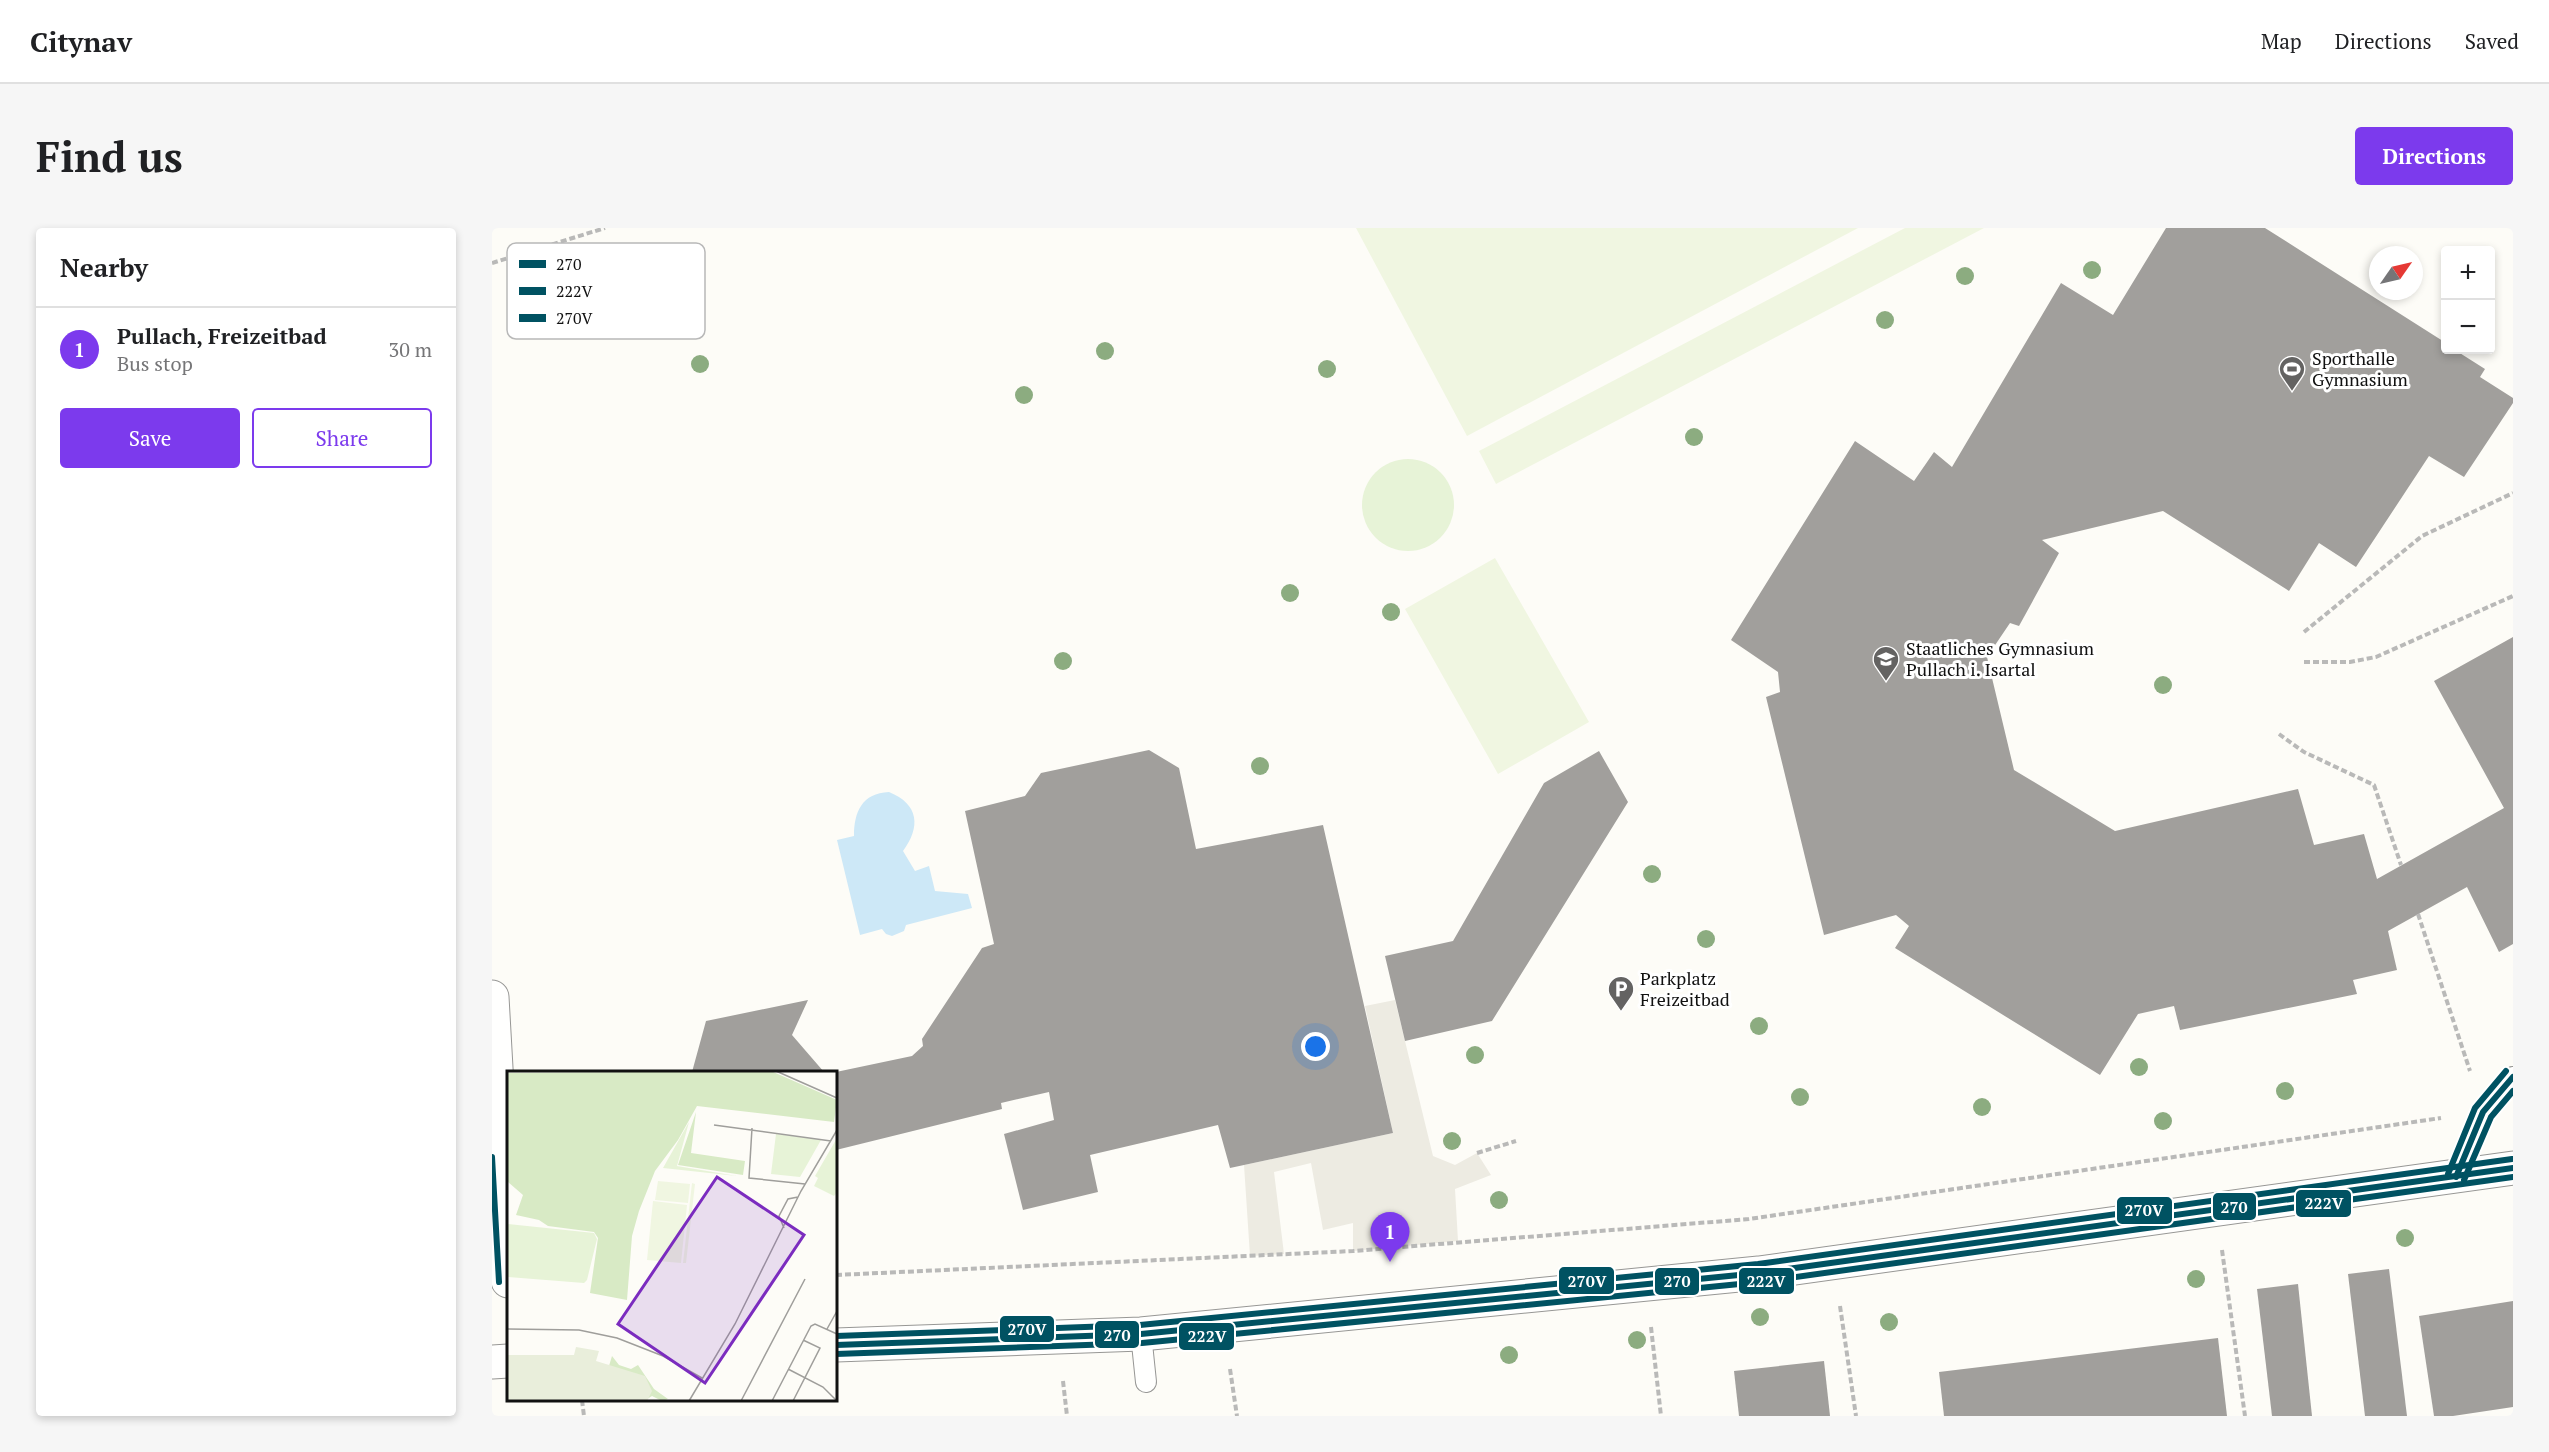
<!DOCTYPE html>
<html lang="en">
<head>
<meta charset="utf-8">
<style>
  :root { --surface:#fff; --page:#f6f6f6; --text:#202124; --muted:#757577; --line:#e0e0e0; --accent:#7c3aed }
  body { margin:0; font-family:"PT Serif",serif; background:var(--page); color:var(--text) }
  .controls { position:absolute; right:18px; top:18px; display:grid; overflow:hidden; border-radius:6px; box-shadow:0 3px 9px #0003 }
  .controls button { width:54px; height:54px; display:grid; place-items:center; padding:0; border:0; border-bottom:2px solid var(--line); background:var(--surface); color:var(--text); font:30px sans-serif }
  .compass { position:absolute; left:1877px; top:18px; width:54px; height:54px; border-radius:50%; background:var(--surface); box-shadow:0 3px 9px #0003; rotate:56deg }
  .you { position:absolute; left:824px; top:819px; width:21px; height:21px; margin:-15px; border:4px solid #fff; border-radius:50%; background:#1a73e8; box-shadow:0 0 0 9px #1a73e833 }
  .badge { display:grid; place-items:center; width:39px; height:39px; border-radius:50%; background:var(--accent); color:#fff; font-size:20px; font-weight:700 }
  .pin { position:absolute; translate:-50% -50px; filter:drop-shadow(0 2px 3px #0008) }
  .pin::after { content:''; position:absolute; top:32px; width:21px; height:18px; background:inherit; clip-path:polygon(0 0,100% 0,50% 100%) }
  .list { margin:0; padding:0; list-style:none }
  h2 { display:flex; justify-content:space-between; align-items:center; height:78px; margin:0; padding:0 24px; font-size:26px }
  h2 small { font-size:20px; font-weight:400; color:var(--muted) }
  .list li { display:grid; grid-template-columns:39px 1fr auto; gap:18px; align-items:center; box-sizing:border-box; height:84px; padding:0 24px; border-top:2px solid var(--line) }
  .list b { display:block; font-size:22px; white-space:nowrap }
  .list p { margin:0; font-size:20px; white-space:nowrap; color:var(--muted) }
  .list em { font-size:20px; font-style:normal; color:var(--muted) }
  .actions { display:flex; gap:12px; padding:18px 24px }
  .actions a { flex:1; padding:14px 0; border:2px solid var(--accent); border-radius:6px; text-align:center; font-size:21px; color:var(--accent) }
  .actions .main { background:var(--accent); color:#fff }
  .map { position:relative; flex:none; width:2021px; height:1188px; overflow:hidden; border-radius:6px }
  header { display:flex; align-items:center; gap:36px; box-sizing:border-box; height:84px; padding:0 30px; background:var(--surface); border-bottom:2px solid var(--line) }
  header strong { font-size:28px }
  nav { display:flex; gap:33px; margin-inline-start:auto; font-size:21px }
  .intro { display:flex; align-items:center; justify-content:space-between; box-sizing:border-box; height:144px; padding:0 36px }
  h1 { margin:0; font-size:42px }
  .button { padding:15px 27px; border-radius:6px; background:var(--accent); color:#fff; font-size:21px; font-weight:700 }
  main { display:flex; gap:36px; padding:0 36px }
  aside { flex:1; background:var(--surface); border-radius:6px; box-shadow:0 3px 9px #0003 }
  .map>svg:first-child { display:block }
  .green { fill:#e7f3d7 }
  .pitch { fill:#f0f6e1 }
  .plaza { fill:#edebe2 }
  .water { fill:#cde8f7 }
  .building { fill:#a19f9c }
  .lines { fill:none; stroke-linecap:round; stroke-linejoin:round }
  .lane-casing { stroke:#979795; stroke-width:22 }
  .street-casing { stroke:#979795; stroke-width:35 }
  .path { stroke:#b9b9b8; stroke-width:4; stroke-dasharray:6 3; stroke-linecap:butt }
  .lane { stroke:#fffffe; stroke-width:20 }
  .street { stroke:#fffffe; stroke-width:33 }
  .bus-1-casing { stroke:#fff; stroke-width:10 }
  .bus-2-casing { stroke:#fff; stroke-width:10 }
  .bus-3-casing { stroke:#fff; stroke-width:10 }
  .bus-1 { stroke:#005262; stroke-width:6 }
  .bus-2 { stroke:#005262; stroke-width:6 }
  .bus-3 { stroke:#005262; stroke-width:6 }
  .tree { fill:#8cac80 }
  .labels { text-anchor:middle; stroke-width:6; stroke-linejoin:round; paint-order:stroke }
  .poi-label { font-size:18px; fill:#111; stroke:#fff; text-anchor:start }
  .inset-road { fill:none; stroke:#9f9e9b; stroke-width:1.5 }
  .view { fill:#7b2cbf; fill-opacity:0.15; stroke:#7b2cbf; stroke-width:3 }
  .inset-edge { fill:none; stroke:#111; stroke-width:3 }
  .key { fill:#fff; stroke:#b8b8b8; stroke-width:1.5 }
  .key-label { font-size:16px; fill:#111 }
  .line-badge { stroke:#fff; stroke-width:2 }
  .badge-label { font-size:16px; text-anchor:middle; font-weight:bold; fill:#fff }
</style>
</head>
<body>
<header>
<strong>Citynav</strong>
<nav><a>Map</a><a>Directions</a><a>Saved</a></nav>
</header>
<div class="intro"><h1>Find us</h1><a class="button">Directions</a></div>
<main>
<aside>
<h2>Nearby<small></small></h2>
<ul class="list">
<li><span class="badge">1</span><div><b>Pullach, Freizeitbad</b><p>Bus stop</p></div><em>30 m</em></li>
</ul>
<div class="actions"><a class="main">Save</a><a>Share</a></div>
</aside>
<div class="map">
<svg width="2021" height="1188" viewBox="0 0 2021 1188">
  <rect width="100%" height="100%" fill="#fdfcf7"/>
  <!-- green -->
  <circle class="green" cx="916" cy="277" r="46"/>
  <!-- pitch -->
  <g class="pitch">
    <path d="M 864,0 L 1366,0 L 975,208 Z"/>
    <path d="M 1413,0 L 1492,0 L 1004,256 L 987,223 Z"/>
    <path d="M 1003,330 L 1097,494 L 1006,546 L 913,381 Z"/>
  </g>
  <!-- plaza -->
  <path class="plaza" d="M 903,772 L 941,928 L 963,937 L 985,925 L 999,947 L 963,961 L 966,1013 L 861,1023 L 861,995 L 831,1002 L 819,935 L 782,944 L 792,1026 L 758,1028 L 752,937 L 901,905 L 873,778 Z"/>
  <!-- water -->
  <path class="water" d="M 397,564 C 427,576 429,599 411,623 L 423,643 L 437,638 L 443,663 L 476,666 L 480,680 L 414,697 L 412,703 L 400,708 L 394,706 L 390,701 L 368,707 L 345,612 L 362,608 C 362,584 370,565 397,564 Z"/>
  <!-- building -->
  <g class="building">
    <path d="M 1674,0 L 1773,0 L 1954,115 L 1954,122 L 1963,122 L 1993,141 L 1988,149 L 2021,170 L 2021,175 L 1972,249 L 1937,228 L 1864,339 L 1827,315 L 1797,363 L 1671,283 L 1550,312 L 1567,325 L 1527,398 L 1518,395 L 1495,429 L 1522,542 L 1623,603 L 1806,561 L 1822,617 L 1872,606 L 1885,651 L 2012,580 L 1942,453 L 2021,409 L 2021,716 L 2007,724 L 1975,659 L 1896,703 L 1905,742 L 1861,752 L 1865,766 L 1688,802 L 1682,778 L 1646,786 L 1608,847 L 1403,720 L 1417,698 L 1404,687 L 1332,707 L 1274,469 L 1288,464 L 1286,444 L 1239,412 L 1363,213 L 1422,253 L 1442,224 L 1460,239 L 1569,55 L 1621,87 Z"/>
    <path d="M 657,522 L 687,540 L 704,621 L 831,597 L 901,905 L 738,940 L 726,897 L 598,927 L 606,964 L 531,982 L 512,906 L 562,892 L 557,864 L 509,875 L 510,881 L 344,922 L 344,844 L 420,828 L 431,818 L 430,811 L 490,720 L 502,716 L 473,583 L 533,568 L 549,545 Z"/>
    <path d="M 1107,523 L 1136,574 L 1000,793 L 913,813 L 893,728 L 961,713 L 1052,555 Z"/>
    <path d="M 316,772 L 300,807 L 332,844 L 200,844 L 214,793 Z"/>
    <path d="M 1897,1041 L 1915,1188 L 1873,1188 L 1856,1046 Z"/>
    <path d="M 1806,1056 L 1820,1188 L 1780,1188 L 1765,1061 Z"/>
    <path d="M 2021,1073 L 2021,1179 L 1961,1188 L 1942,1188 L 1927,1088 Z"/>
    <path d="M 1726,1110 L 1735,1188 L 1452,1188 L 1447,1144 Z"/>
    <path d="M 1332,1133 L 1338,1188 L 1247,1188 L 1242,1143 Z"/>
  </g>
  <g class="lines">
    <!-- lane casing -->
    <g class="lane-casing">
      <g id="lane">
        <path d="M 1964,949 L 1991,884 L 2021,849"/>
        <path d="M 649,1106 L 654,1154"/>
      </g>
    </g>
    <!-- street casing -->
    <g class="street-casing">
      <g id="street">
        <path d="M 0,769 L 16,1053"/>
        <path d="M 344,1117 L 649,1106 L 1267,1045 L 2021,940"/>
        <path d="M 0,1134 L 16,1133"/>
      </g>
    </g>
    <!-- path -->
    <g class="path">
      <path d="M 0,35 L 113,0"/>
      <path d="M 1812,404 L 1930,308 L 2021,265"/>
      <path d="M 1812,434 L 1858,434 L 1884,429 L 2021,368"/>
      <path d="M 1787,506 L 1812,524 L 1882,557 L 1909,637"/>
      <path d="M 1926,686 L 1978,843"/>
      <path d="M 985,925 L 1024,913"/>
      <path d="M 1730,1022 L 1753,1188"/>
      <path d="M 344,1047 L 861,1023 L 1257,991 L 1949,890"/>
      <path d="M 1348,1078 L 1364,1188"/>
      <path d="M 1159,1099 L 1169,1188"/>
      <path d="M 738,1141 L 745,1188"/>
      <path d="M 571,1153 L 575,1188"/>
      <path d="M 90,1172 L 92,1188"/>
    </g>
    <!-- lane -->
    <use href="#lane" class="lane"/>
    <!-- street -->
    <use href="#street" class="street"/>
    <!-- bus-1 casing -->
    <g class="bus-1-casing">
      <g id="bus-1">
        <path d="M 1964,949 L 1991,884 L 2021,849"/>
        <path d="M 344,1117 L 649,1106 L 1267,1045 L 2021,940"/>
      </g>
    </g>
    <!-- bus-2 casing -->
    <g class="bus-2-casing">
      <g id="bus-2">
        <path d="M 0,929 L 7,1054"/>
        <path d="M 1972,952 L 1999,889 L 2021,863"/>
        <path d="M 344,1126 L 650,1115 L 1268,1054 L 2021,949"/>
      </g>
    </g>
    <!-- bus-3 casing -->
    <g class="bus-3-casing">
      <g id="bus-3">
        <path d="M 1956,946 L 1983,880 L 2014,843"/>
        <path d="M 344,1108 L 648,1097 L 1266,1036 L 2020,931"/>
      </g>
    </g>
    <!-- bus-1 -->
    <use href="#bus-1" class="bus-1"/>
    <!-- bus-2 -->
    <use href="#bus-2" class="bus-2"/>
    <!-- bus-3 -->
    <use href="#bus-3" class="bus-3"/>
  </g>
  <!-- trees -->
  <g class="tree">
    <circle cx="1600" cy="42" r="9"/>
    <circle cx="1473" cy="48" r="9"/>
    <circle cx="1393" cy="92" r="9"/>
    <circle cx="613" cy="123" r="9"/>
    <circle cx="208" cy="136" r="9"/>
    <circle cx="835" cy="141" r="9"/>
    <circle cx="532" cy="167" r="9"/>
    <circle cx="1202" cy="209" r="9"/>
    <circle cx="798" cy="365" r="9"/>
    <circle cx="899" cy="384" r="9"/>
    <circle cx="571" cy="433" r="9"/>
    <circle cx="1671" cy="457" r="9"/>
    <circle cx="768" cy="538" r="9"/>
    <circle cx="1160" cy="646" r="9"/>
    <circle cx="1214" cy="711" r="9"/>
    <circle cx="1267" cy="798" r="9"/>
    <circle cx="983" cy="827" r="9"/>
    <circle cx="1647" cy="839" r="9"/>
    <circle cx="1793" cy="863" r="9"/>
    <circle cx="1308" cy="869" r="9"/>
    <circle cx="1490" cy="879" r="9"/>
    <circle cx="1671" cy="893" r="9"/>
    <circle cx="960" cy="913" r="9"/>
    <circle cx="1007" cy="972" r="9"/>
    <circle cx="1913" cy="1010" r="9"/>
    <circle cx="1704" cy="1051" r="9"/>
    <circle cx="1268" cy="1089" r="9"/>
    <circle cx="1397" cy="1094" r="9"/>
    <circle cx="1145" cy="1112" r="9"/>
    <circle cx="1017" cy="1127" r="9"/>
  </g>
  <!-- icons -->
  <defs>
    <g id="stadium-pin" transform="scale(1.35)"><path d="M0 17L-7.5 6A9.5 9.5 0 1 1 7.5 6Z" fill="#646362" stroke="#fff"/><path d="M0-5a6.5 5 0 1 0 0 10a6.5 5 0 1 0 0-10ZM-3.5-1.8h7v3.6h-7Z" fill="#fff"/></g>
    <g id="school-pin" transform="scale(1.35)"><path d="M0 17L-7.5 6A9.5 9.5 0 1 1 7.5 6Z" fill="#646362" stroke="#fff"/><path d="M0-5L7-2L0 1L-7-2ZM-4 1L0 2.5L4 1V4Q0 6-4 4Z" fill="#fff"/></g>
    <g id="parking-pin" transform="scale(1.35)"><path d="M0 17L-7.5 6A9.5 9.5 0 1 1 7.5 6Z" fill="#646362" stroke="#fff"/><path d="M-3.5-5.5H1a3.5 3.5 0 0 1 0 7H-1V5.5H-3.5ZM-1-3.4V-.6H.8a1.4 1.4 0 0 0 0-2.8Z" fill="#fff"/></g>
  </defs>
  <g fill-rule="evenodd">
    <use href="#stadium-pin" x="1800" y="141"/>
    <use href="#school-pin" x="1394" y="431"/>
    <use href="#parking-pin" x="1129" y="761"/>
  </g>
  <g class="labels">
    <!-- poi labels -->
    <g class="poi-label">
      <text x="1820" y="137">Sporthalle<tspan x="1820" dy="21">Gymnasium</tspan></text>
      <text x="1414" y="427">Staatliches Gymnasium<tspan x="1414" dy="21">Pullach i. Isartal</tspan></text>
      <text x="1148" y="757">Parkplatz<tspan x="1148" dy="21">Freizeitbad</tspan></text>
    </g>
  </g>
  <!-- overview -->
  <g transform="translate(15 843)">
    <rect width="330" height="330" fill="#fdfcf7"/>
    <path d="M 182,51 L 170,95 L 230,105 L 156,97 ZM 269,63 L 314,69 L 293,106 L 264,103 ZM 330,67 L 330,121 L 327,125 L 307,115 L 311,107 L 308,105 ZM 0,153 L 87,162 L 90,168 L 80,209 L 77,212 L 0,206 Z" fill="#e7f3d7"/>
    <path d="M 264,0 L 330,29 L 327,51 L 190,35 L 171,69 L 148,100 L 132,140 L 125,165 L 120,229 L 83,222 L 91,167 L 87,161 L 41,155 L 32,149 L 9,144 L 16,124 L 0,110 L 0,2 ZM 189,41 L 184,82 L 238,90 L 236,104 L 171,94 ZM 105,285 L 112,294 L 124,298 L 131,294 L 147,318 L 161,328 L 155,330 L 145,325 L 137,330 L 102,295 Z" fill="#d8eac5"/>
    <path d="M 69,276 L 92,280 L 89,290 L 138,305 L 145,320 L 140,330 L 0,330 L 0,284 L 67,284 Z" fill="#e9eedb"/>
    <path d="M 151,110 L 183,113 L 181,132 L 148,129 ZM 185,112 L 188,113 L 179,192 L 176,192 ZM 146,130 L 180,134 L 174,192 L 140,189 Z" fill="#f0f6e1"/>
    <path class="inset-road" d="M 269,0 L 330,27M 207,54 L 324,70M 245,57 L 242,107 L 298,113M 277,157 L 272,145 L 281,128 L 291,126M 0,258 L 72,259 L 110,267 L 156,285 L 195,307M 320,258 L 330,240M 281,298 L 316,316 L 330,330M 182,330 L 228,253 L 294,120 L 330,59M 234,330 L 298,208M 265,330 L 304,255 L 308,253 L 330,263M 286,330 L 313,277 L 296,269"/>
    <path class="view" d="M 210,106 L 297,164 L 198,312 L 111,253 Z"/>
    <rect width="330" height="330" class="inset-edge"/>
  </g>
  <!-- legend -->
  <rect x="15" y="15" width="198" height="96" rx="9" class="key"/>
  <rect x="27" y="32" width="27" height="8" fill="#005262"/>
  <rect x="27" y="59" width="27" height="8" fill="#005262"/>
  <rect x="27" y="86" width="27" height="8" fill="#005262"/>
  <g class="key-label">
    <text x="64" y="42">270</text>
    <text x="64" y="69">222V</text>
    <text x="64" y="96">270V</text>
  </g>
  <g class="line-badge">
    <rect x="1803" y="961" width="57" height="29" rx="6" fill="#005262"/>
    <rect x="1720" y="964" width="45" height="29" rx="6" fill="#005262"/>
    <rect x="1624" y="968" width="57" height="29" rx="6" fill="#005262"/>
    <rect x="1066" y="1038" width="57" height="29" rx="6" fill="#005262"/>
    <rect x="1246" y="1039" width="57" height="28" rx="6" fill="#005262"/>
    <rect x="1162" y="1039" width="46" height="29" rx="6" fill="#005262"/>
    <rect x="507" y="1087" width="56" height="28" rx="6" fill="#005262"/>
    <rect x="602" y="1092" width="46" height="29" rx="6" fill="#005262"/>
    <rect x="686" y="1094" width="57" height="29" rx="6" fill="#005262"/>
  </g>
  <g class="badge-label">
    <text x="1832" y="981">222V</text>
    <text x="1742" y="985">270</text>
    <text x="1652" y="988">270V</text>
    <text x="1095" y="1059">270V</text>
    <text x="1274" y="1059">222V</text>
    <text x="1185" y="1059">270</text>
    <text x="535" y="1107">270V</text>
    <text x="625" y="1113">270</text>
    <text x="715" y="1114">222V</text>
  </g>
</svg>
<div class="controls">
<button>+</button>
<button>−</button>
</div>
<svg class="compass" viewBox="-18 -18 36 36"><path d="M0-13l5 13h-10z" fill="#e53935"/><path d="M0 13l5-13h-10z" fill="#757577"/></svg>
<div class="you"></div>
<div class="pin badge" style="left:898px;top:1034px">1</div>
</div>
</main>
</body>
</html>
